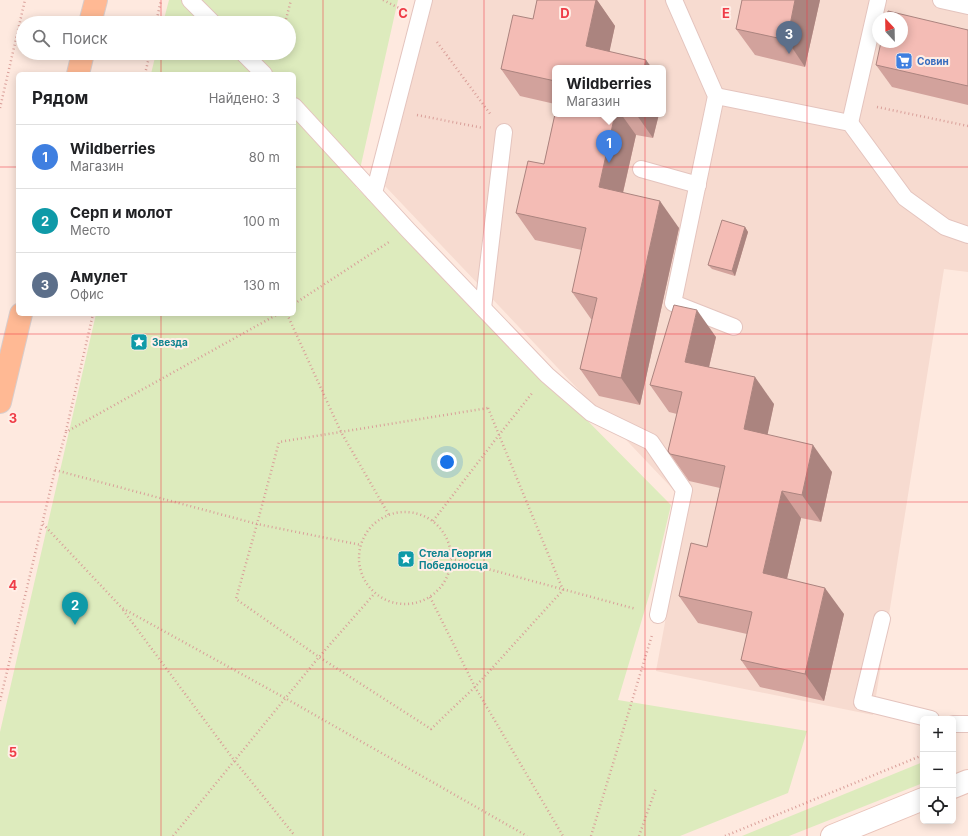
<!DOCTYPE html>
<html lang="ru">
<head>
<meta charset="utf-8">
<style>
  :root { --surface:#fff; --page:#f6f6f6; --text:#202124; --muted:#757577; --line:#e0e0e0; --accent:#ef3c47 }
  body { margin:0; font-family:Inter,sans-serif; background:var(--page); color:var(--text) }
  .controls { position:absolute; right:12px; bottom:12px; display:grid; overflow:hidden; border-radius:6px; box-shadow:0 2px 10px #0003 }
  .controls button { width:36px; height:36px; display:grid; place-items:center; padding:0; border:0; border-bottom:1px solid var(--line); background:var(--surface); color:var(--text); font:20px sans-serif }
  .compass { position:absolute; left:872px; top:12px; width:36px; height:36px; border-radius:50%; background:var(--surface); box-shadow:0 2px 10px #0003; rotate:338deg }
  .you { position:absolute; left:447px; top:462px; width:14px; height:14px; margin:-10px; border:3px solid #fff; border-radius:50%; background:#1a73e8; box-shadow:0 0 0 6px #1a73e833 }
  .badge { display:grid; place-items:center; width:26px; height:26px; border-radius:50%; background:var(--accent); color:#fff; font-size:13px; font-weight:700 }
  .pin { position:absolute; translate:-50% -33px; filter:drop-shadow(0 1px 2px #0008) }
  .pin::after { content:''; position:absolute; top:21px; width:14px; height:12px; background:inherit; clip-path:polygon(0 0,100% 0,50% 100%) }
  .popup { position:absolute; left:552px; top:65px; width:114px; height:52px; box-sizing:border-box; display:grid; place-content:center; border-radius:6px; background:var(--surface); filter:drop-shadow(0 1px 3px #0005); font-size:13px; white-space:nowrap; color:var(--muted) }
  .popup b { font-size:15px; color:var(--text) }
  .popup::after { content:''; position:absolute; left:50%; top:100%; margin-left:-8px; border:8px solid transparent; border-top-color:var(--surface) }
  .list { margin:0; padding:0; list-style:none }
  h2 { display:flex; justify-content:space-between; align-items:center; height:52px; margin:0; padding:0 16px; font-size:17px }
  h2 small { font-size:13px; font-weight:400; color:var(--muted) }
  .list li { display:grid; grid-template-columns:26px 1fr auto; gap:12px; align-items:center; box-sizing:border-box; height:64px; padding:0 16px; border-top:1px solid var(--line) }
  .list b { display:block; font-size:15px; white-space:nowrap }
  .list p { margin:0; font-size:13px; white-space:nowrap; color:var(--muted) }
  .list em { font-size:13px; font-style:normal; color:var(--muted) }
  .icon { flex:none; width:22px; height:22px; fill:none; stroke:currentColor; stroke-width:2; stroke-linecap:round; stroke-linejoin:round }
  .map { position:relative; flex:none; width:968px; height:836px; overflow:hidden }
  .search { position:absolute; background:var(--surface); box-shadow:0 2px 10px #0003; left:16px; top:16px; width:280px; height:44px; display:flex; align-items:center; gap:10px; box-sizing:border-box; padding:0 14px; border-radius:22px; color:var(--muted); font-size:15px }
  .panel { position:absolute; background:var(--surface); box-shadow:0 2px 10px #0003; left:16px; top:72px; width:280px; height:244px; border-radius:6px }
  .map>svg:first-child { display:block }
  .residential { fill:#f7dbd0; fill-rule:evenodd }
  .green { fill:#ddebbd }
  .lines { fill:none; stroke-linecap:round; stroke-linejoin:round }
  .lane-casing { stroke:#e4c4be; stroke-width:18 }
  .secondary-casing { stroke:#e9c3ba; stroke-width:24 }
  .primary-casing { stroke:#d8cccb; stroke-width:24 }
  .path { stroke:#d99f99; stroke-width:2.5; stroke-dasharray:1 3; stroke-linecap:butt }
  .lane { stroke:#fff; stroke-width:16 }
  .secondary { stroke:#fff; stroke-width:22 }
  .primary { stroke:#ffb994; stroke-width:22 }
  .wall { fill:#d2a29c }
  .shaded-wall { fill:#ab847f }
  .building { fill:#f4bcb5; stroke:#ab847f }
  .grid { fill:none; stroke:#ef3c47; stroke-width:1; stroke-opacity:0.55 }
  .labels { text-anchor:middle; stroke-width:4; stroke-linejoin:round; paint-order:stroke }
  .shop-label { font-size:10px; font-weight:bold; fill:#366cbe; stroke:#ffeee6; text-anchor:start }
  .culture-label { font-size:10px; font-weight:bold; fill:#0d838f; stroke:#ffeee6; text-anchor:start }
  .grid-label { font-size:13px; text-anchor:middle; font-weight:bold; fill:#ef3c47; stroke:#ffeee6; stroke-width:4; stroke-linejoin:round; paint-order:stroke }
</style>
</head>
<body>
<div class="map">
<svg width="968" height="836" viewBox="0 0 968 836">
  <rect width="100%" height="100%" fill="#fee9df"/>
  <!-- residential -->
  <path class="residential" d="M 430,0 L 968,0 L 968,272 L 944,269 L 873,715 L 656,671 L 687,504 L 385,186 ZM 878,18 L 902,18 L 902,42 L 878,42 ZM 555,68 L 663,68 L 663,114 L 555,114 Z"/>
  <!-- green -->
  <g class="green">
    <path d="M 169,0 L 398,0 L 356,187 L 671,505 L 651,589 L 618,700 L 807,731 L 788,793 L 680,836 L 0,836 L 0,732 L 96,314 L 294,314 L 294,74 L 151,74 L 156,53 L 289,53 L 289,23 L 163,23 Z"/>
    <path d="M 923,762 L 923,783 L 789,836 L 742,836 Z"/>
  </g>
  <g class="lines">
    <!-- lane casing -->
    <g class="lane-casing">
      <g id="lane">
        <path d="M 190,0 L 213,23"/>
        <path d="M 674,0 L 716,96 L 673,303 L 734,327"/>
        <path d="M 941,0 L 968,6"/>
        <path d="M 243,53 L 264,74"/>
        <path d="M 716,96 L 850,123 L 905,198 L 945,227 L 968,235"/>
        <path d="M 294,106 L 408,230 L 547,375 L 591,413 L 651,442 L 684,490 L 658,615"/>
        <path d="M 850,123 L 878,0"/>
        <path d="M 641,169 L 698,185"/>
        <path d="M 374,193 L 424,0"/>
        <path d="M 483,308 L 504,132"/>
        <path d="M 882,619 L 862,702 L 931,719"/>
        <path d="M 953,724 L 968,724"/>
      </g>
    </g>
    <!-- secondary casing -->
    <g class="secondary-casing">
      <g id="secondary">
        <path d="M 953,787 L 968,781"/>
        <path d="M 832,836 L 923,799"/>
      </g>
    </g>
    <!-- primary casing -->
    <g class="primary-casing">
      <g id="primary">
        <path d="M 90,23 L 96,0"/>
        <path d="M 78,74 L 83,53"/>
        <path d="M 0,402 L 21,314"/>
      </g>
    </g>
    <!-- path -->
    <g class="path">
      <path d="M 383,0 L 399,8"/>
      <path d="M 156,23 L 161,0"/>
      <path d="M 285,23 L 291,0"/>
      <path d="M 437,42 L 491,115"/>
      <path d="M 145,74 L 150,53"/>
      <path d="M 877,107 L 968,126"/>
      <path d="M 0,108 L 25,0"/>
      <path d="M 417,115 L 483,128"/>
      <path d="M 294,304 L 389,242"/>
      <path d="M 287,314 L 341,432 L 389,515"/>
      <path d="M 488,408 L 499,435 L 563,590 L 475,687 L 431,729 L 319,657 L 236,599 L 257,524 L 279,442 Z"/>
      <path d="M 66,431 L 93,314"/>
      <path d="M 55,470 L 257,524 L 361,545"/>
      <circle cx="405" cy="558" r="46"/>
      <path d="M 433,521 L 499,435 L 533,392"/>
      <path d="M 43,524 L 122,608 L 285,698 L 527,836"/>
      <path d="M 451,559 L 636,609"/>
      <path d="M 430,597 L 475,687 L 563,836"/>
      <path d="M 123,610 L 234,760 L 295,836"/>
      <path d="M 0,701 L 55,470 L 66,432 L 278,314"/>
      <path d="M 173,836 L 319,657 L 375,593"/>
      <path d="M 591,836 L 652,635"/>
      <path d="M 639,836 L 656,788"/>
      <path d="M 725,836 L 923,755"/>
    </g>
    <!-- lane -->
    <use href="#lane" class="lane"/>
    <!-- secondary -->
    <use href="#secondary" class="secondary"/>
    <!-- primary -->
    <use href="#primary" class="primary"/>
  </g>
  <!-- wall -->
  <g class="wall">
    <path d="M 537,0 L 597,0 L 615,26 L 609,52 L 555,68 L 555,104 L 520,96 L 501,69 L 533,19 Z"/>
    <path d="M 742,0 L 820,0 L 805,67 L 755,55 L 736,29 Z"/>
    <path d="M 968,30 L 968,105 L 892,87 L 876,65 Z"/>
    <path d="M 555,114 L 659,114 L 653,138 L 636,135 L 623,193 L 679,228 L 640,405 L 599,396 L 580,369 L 592,319 L 591,319 L 572,292 L 582,250 L 535,240 L 516,213 L 544,164 Z"/>
    <path d="M 745,227 L 748,232 L 735,276 L 712,269 L 708,265 Z"/>
    <path d="M 716,337 L 709,367 L 774,404 L 767,435 L 832,472 L 821,522 L 801,518 L 787,579 L 844,614 L 824,701 L 760,687 L 741,660 L 747,634 L 698,623 L 679,596 L 707,547 L 720,488 L 689,481 L 668,451 L 677,414 L 669,412 L 650,385 Z"/>
  </g>
  <!-- shaded-wall -->
  <g class="shaded-wall">
    <path d="M 596,0 L 597,0 L 615,26 L 606,68 L 586,46 Z"/>
    <path d="M 795,0 L 820,0 L 805,67 L 787,40 Z"/>
    <path d="M 646,60 L 652,68 L 644,68 Z"/>
    <path d="M 663,84 L 665,87 L 663,95 Z"/>
    <path d="M 615,114 L 621,114 L 636,135 L 618,214 L 599,187 Z"/>
    <path d="M 636,114 L 659,114 L 653,138 Z"/>
    <path d="M 660,201 L 679,228 L 640,405 L 621,378 Z"/>
    <path d="M 745,227 L 748,232 L 735,276 L 732,271 Z"/>
    <path d="M 697,310 L 716,337 L 704,388 L 685,362 Z"/>
    <path d="M 755,377 L 774,404 L 763,456 L 744,429 Z"/>
    <path d="M 813,445 L 832,472 L 821,522 L 802,495 Z"/>
    <path d="M 782,491 L 801,518 L 782,600 L 763,573 Z"/>
    <path d="M 825,588 L 844,614 L 824,701 L 805,674 Z"/>
  </g>
  <!-- building -->
  <g class="building">
    <path d="M 537,0 L 596,0 L 586,46 L 646,60 L 644,68 L 555,68 L 555,81 L 501,69 L 513,15 L 533,19 Z"/>
    <path d="M 742,0 L 795,0 L 787,40 L 736,29 Z"/>
    <path d="M 888,11 L 968,30 L 968,86 L 876,65 L 881,42 L 902,42 L 902,18 L 887,18 Z"/>
    <path d="M 555,114 L 615,114 L 599,187 L 660,201 L 621,378 L 580,369 L 597,298 L 572,292 L 586,228 L 516,213 L 528,161 L 544,164 Z"/>
    <path d="M 722,220 L 745,227 L 732,271 L 708,265 Z"/>
    <path d="M 674,305 L 697,310 L 685,362 L 755,377 L 744,429 L 813,445 L 802,495 L 782,491 L 763,573 L 825,588 L 805,674 L 741,660 L 752,612 L 679,596 L 691,543 L 707,547 L 725,466 L 670,454 L 668,451 L 682,392 L 650,385 Z"/>
  </g>
  <!-- grid -->
  <path class="grid" d="M 161,0 L 161,23M 323,0 L 323,836M 484,0 L 484,836M 645,0 L 645,836M 807,0 L 807,836M 161,53 L 161,74M 0,167 L 18,167M 294,167 L 968,167M 161,314 L 161,836M 0,334 L 968,334M 0,502 L 968,502M 0,669 L 968,669"/>
  <!-- icons -->
  <defs>
    <g id="supermarket-square" transform="scale(0.9)"><rect x="-9" y="-9" width="18" height="18" rx="4" fill="#3f7fe0" stroke="#ffeee6"/><path d="M-6-5.5h2.5l.6 2H6L4.5 2H-2.5L-4.4-4H-6ZM-1.5 3.2a1.3 1.3 0 1 0 .1 0ZM3 3.2a1.3 1.3 0 1 0 .1 0Z" fill="#fff"/></g>
    <g id="sight-square" transform="scale(0.9)"><rect x="-9" y="-9" width="18" height="18" rx="4" fill="#0f9aa8" stroke="#ffeee6"/><path d="M0-6L1.8-2.2L6-1.7L2.9 1.2L3.7 5.4L0 3.3L-3.7 5.4L-2.9 1.2L-6-1.7L-1.8-2.2Z" fill="#fff"/></g>
  </defs>
  <g fill-rule="evenodd">
    <use href="#supermarket-square" x="904" y="61"/>
    <use href="#sight-square" x="139" y="342"/>
    <use href="#sight-square" x="406" y="559"/>
  </g>
  <g class="labels">
    <!-- shop labels -->
    <g class="shop-label">
      <text x="917" y="65">Совин</text>
    </g>
    <!-- culture labels -->
    <g class="culture-label">
      <text x="152" y="346">Звезда</text>
      <text x="419" y="557">Стела Георгия<tspan x="419" dy="12">Победоносца</tspan></text>
    </g>
  </g>
  <g class="grid-label">
    <text x="403" y="18">C</text>
    <text x="565" y="18">D</text>
    <text x="726" y="18">E</text>
    <text x="13" y="423">3</text>
    <text x="13" y="590">4</text>
    <text x="13" y="757">5</text>
  </g>
</svg>
<div class="controls">
<button>+</button>
<button>−</button>
<button><svg class="icon" aria-label="locate" viewBox="0 0 24 24"><circle cx="12" cy="12" r="6"/><path d="M12 2v4M12 18v4M2 12h4M18 12h4"/></svg></button>
</div>
<svg class="compass" viewBox="-18 -18 36 36"><path d="M0-13l5 13h-10z" fill="#e53935"/><path d="M0 13l5-13h-10z" fill="#757577"/></svg>
<div class="you"></div>
<div class="pin badge" style="left:609px;top:163px;background:#3f7fe0">1</div>
<div class="popup"><b>Wildberries</b>Магазин</div>
<div class="pin badge" style="left:75px;top:625px;background:#0f9aa8">2</div>
<div class="pin badge" style="left:789px;top:54px;background:#5c6f8a">3</div>
<div class="search"><svg class="icon" aria-label="search" viewBox="0 0 24 24"><circle cx="10" cy="10" r="6"/><path d="M15 15l6 6"/></svg>Поиск</div>
<section class="panel">
<h2>Рядом<small>Найдено: 3</small></h2>
<ul class="list">
<li><span class="badge" style="background:#3f7fe0">1</span><div><b>Wildberries</b><p>Магазин</p></div><em>80 m</em></li>
<li><span class="badge" style="background:#0f9aa8">2</span><div><b>Серп и молот</b><p>Место</p></div><em>100 m</em></li>
<li><span class="badge" style="background:#5c6f8a">3</span><div><b>Амулет</b><p>Офис</p></div><em>130 m</em></li>
</ul>
</section>
</div>
</body>
</html>
